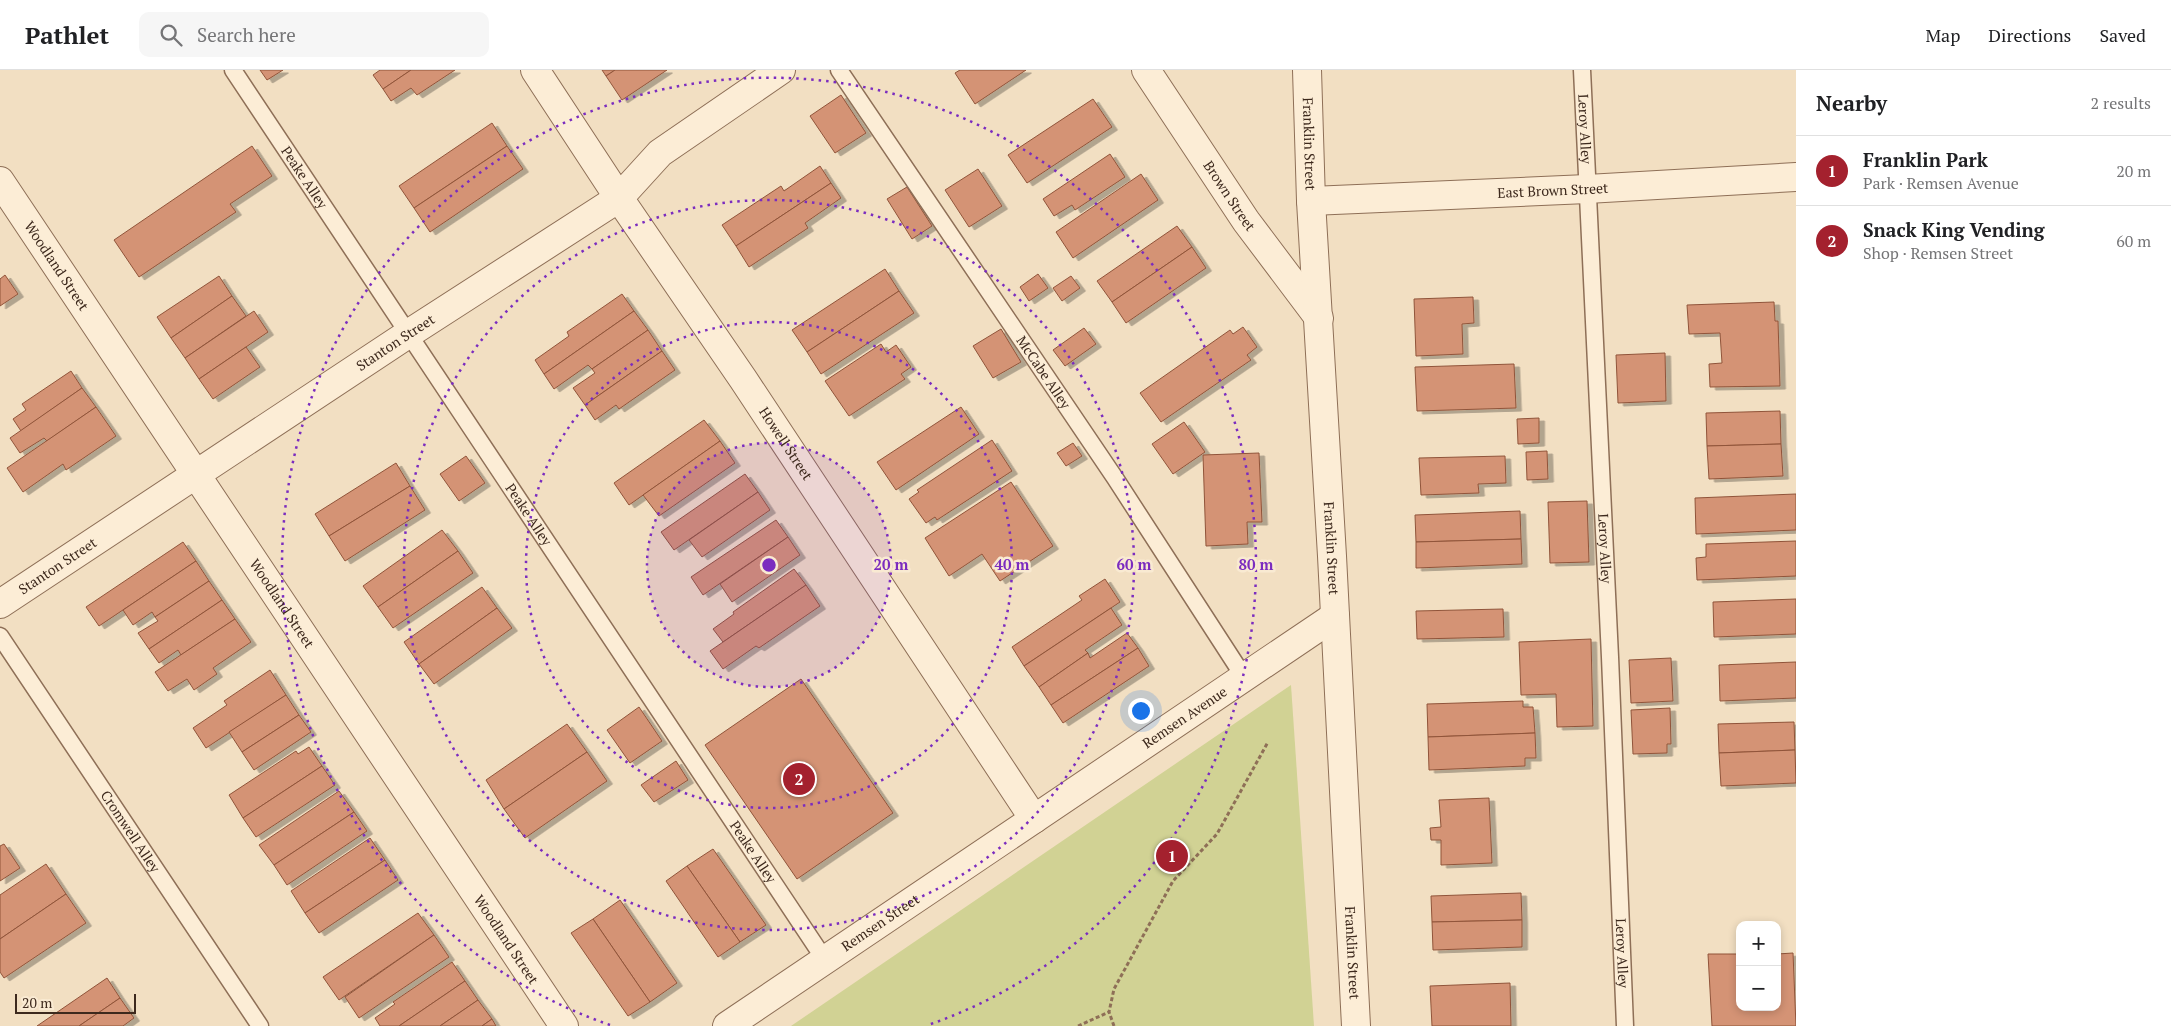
<!DOCTYPE html>
<html lang="en">
<head>
<meta charset="utf-8">
<style>
  :root { --surface:#fff; --page:#f6f6f6; --text:#202124; --muted:#757577; --line:#e0e0e0; --accent:#a4212e }
  body { margin:0; font-family:"PT Serif",serif; background:var(--page); color:var(--text) }
  .controls { position:absolute; right:15px; bottom:15px; display:grid; overflow:hidden; border-radius:10px; box-shadow:0 2px 8px #0003 }
  .controls button { width:45px; height:45px; display:grid; place-items:center; padding:0; border:0; border-bottom:1px solid var(--line); background:var(--surface); color:var(--text); font:25px sans-serif }
  .scale { position:absolute; left:15px; bottom:12px; width:121px; box-sizing:border-box; padding-left:5px; border:2px solid #3d291d; border-top:0; font-size:14px; line-height:18px; white-space:nowrap; color:#3d291d; -webkit-text-stroke:4px #f9ead2; paint-order:stroke }
  .you { position:absolute; left:1140px; top:640px; width:18px; height:18px; margin:-12px; border:4px solid #fff; border-radius:50%; background:#1a73e8; box-shadow:0 0 0 8px #1a73e833 }
  .badge { display:grid; place-items:center; width:32px; height:32px; border-radius:50%; background:var(--accent); color:#fff; font-size:16px; font-weight:700 }
  .pin { position:absolute; translate:-50% -50%; border:2px solid #fff; box-shadow:0 1px 5px #0006 }
  .list { margin:0; padding:0; list-style:none }
  h2 { display:flex; justify-content:space-between; align-items:center; height:65px; margin:0; padding:0 20px; font-size:21px }
  h2 small { font-size:16px; font-weight:400; color:var(--muted) }
  .list li { display:grid; grid-template-columns:32px 1fr auto; gap:15px; align-items:center; box-sizing:border-box; height:70px; padding:0 20px; border-top:1px solid var(--line) }
  .list b { display:block; font-size:19px; white-space:nowrap }
  .list p { margin:0; font-size:16px; white-space:nowrap; color:var(--muted) }
  .list em { font-size:16px; font-style:normal; color:var(--muted) }
  .icon { flex:none; width:28px; height:28px; fill:none; stroke:currentColor; stroke-width:2; stroke-linecap:round; stroke-linejoin:round }
  .map { position:relative; flex:none; width:1796px; height:956px; overflow:hidden }
  header { display:flex; align-items:center; gap:30px; box-sizing:border-box; height:70px; padding:0 25px; background:var(--surface); border-bottom:1px solid var(--line) }
  header strong { font-size:24px }
  nav { display:flex; gap:28px; margin-inline-start:auto; font-size:18px }
  .search { width:350px; height:45px; background:var(--page); display:flex; align-items:center; gap:12px; box-sizing:border-box; padding:0 18px; border-radius:10px; color:var(--muted); font-size:19px }
  main { display:flex }
  aside { flex:1; background:var(--surface) }
  .map>svg:first-child { display:block }
  .green { fill:#d1d294 }
  .building { fill:#d49374; stroke:#90543a; filter:url(#shadow) }
  .lines { fill:none; stroke-linecap:round; stroke-linejoin:round }
  .lane-casing { stroke:#8e6f57; stroke-width:19 }
  .street-casing { stroke:#8e6f57; stroke-width:30 }
  .path { stroke:#8e6f57; stroke-width:3; stroke-dasharray:4 2.5; stroke-linecap:butt }
  .lane { stroke:#fcedd6; stroke-width:16 }
  .street { stroke:#fcedd6; stroke-width:28 }
  .ring { fill:none; stroke:#7b2cbf; stroke-width:2.5; stroke-dasharray:2.5 5 }
  .labels { text-anchor:middle; stroke-width:5; stroke-linejoin:round; paint-order:stroke }
  .street-label { font-size:14px; fill:#3d291d; stroke:#f9ead2 }
  .centre { fill:#7b2cbf; stroke:#f9ead2; stroke-width:2.5 }
  .ring-label { font-size:15px; text-anchor:middle; font-weight:bold; fill:#7b2cbf; stroke:#f9ead2; stroke-width:5; stroke-linejoin:round; paint-order:stroke }
</style>
</head>
<body>
<header>
<strong>Pathlet</strong>
<div class="search"><svg class="icon" aria-label="search" viewBox="0 0 24 24"><circle cx="10" cy="10" r="6"/><path d="M15 15l6 6"/></svg>Search here</div>
<nav><a>Map</a><a>Directions</a><a>Saved</a></nav>
</header>
<main>
<div class="map">
<svg width="1796" height="956" viewBox="0 0 1796 956">
  <defs>
    <filter id="shadow"><feDropShadow dx="5.5" dy="3" stdDeviation="0" flood-color="#0004"/></filter>
  </defs>
  <rect width="100%" height="100%" fill="#f2dfc2"/>
  <!-- green -->
  <path class="green" d="M 1291,615 L 1314,956 L 791,956 Z"/>
  <!-- building -->
  <g class="building">
    <path d="M 260,0 L 283,0 L 267,10 Z"/>
    <path d="M 380,0 L 411,0 L 383,19 L 373,5 Z"/>
    <path d="M 411,0 L 455,0 L 417,25 L 411,18 L 391,31 L 383,19 Z"/>
    <path d="M 602,0 L 615,0 L 606,6 Z"/>
    <path d="M 615,0 L 667,0 L 622,30 L 606,6 Z"/>
    <path d="M 960,0 L 1026,0 L 975,34 L 955,3 Z"/>
    <path d="M 841,25 L 866,63 L 835,83 L 810,46 Z"/>
    <path d="M 1093,29 L 1112,57 L 1027,113 L 1008,85 Z"/>
    <path d="M 492,53 L 507,76 L 414,138 L 399,116 Z"/>
    <path d="M 252,76 L 272,106 L 230,134 L 236,142 L 139,207 L 114,170 Z"/>
    <path d="M 507,76 L 523,99 L 430,162 L 414,138 Z"/>
    <path d="M 1110,84 L 1125,107 L 1075,140 L 1072,135 L 1054,146 L 1043,129 Z"/>
    <path d="M 820,96 L 831,113 L 736,176 L 722,155 L 781,116 L 784,121 Z"/>
    <path d="M 978,99 L 1002,136 L 969,157 L 945,120 Z"/>
    <path d="M 1141,104 L 1158,130 L 1073,188 L 1056,162 Z"/>
    <path d="M 831,113 L 841,128 L 805,153 L 808,158 L 749,197 L 736,176 Z"/>
    <path d="M 907,117 L 932,156 L 912,169 L 887,129 Z"/>
    <path d="M 1177,156 L 1192,177 L 1112,232 L 1097,211 Z"/>
    <path d="M 1192,177 L 1206,198 L 1126,253 L 1112,232 Z"/>
    <path d="M 885,199 L 899,221 L 807,282 L 792,260 Z"/>
    <path d="M 1038,204 L 1048,218 L 1029,231 L 1020,217 Z"/>
    <path d="M 5,205 L 18,224 L 0,236 L 0,209 Z"/>
    <path d="M 219,206 L 232,226 L 171,268 L 157,247 Z"/>
    <path d="M 1071,206 L 1080,218 L 1062,231 L 1053,218 Z"/>
    <path d="M 899,221 L 914,243 L 821,304 L 807,282 Z"/>
    <path d="M 622,224 L 634,241 L 544,304 L 535,290 L 569,266 L 567,262 Z"/>
    <path d="M 232,226 L 246,246 L 185,288 L 171,268 Z"/>
    <path d="M 1473,227 L 1474,253 L 1462,254 L 1463,284 L 1416,286 L 1414,229 Z"/>
    <path d="M 1774,232 L 1775,251 L 1778,251 L 1780,316 L 1710,317 L 1709,294 L 1722,293 L 1720,263 L 1689,264 L 1687,235 Z"/>
    <path d="M 254,241 L 268,262 L 199,309 L 185,288 Z"/>
    <path d="M 634,241 L 648,260 L 592,299 L 588,295 L 554,319 L 544,304 Z"/>
    <path d="M 1243,257 L 1257,277 L 1247,285 L 1251,290 L 1161,352 L 1140,323 L 1230,260 L 1233,264 Z"/>
    <path d="M 1084,258 L 1096,274 L 1065,296 L 1053,280 Z"/>
    <path d="M 1001,259 L 1021,292 L 993,308 L 973,276 Z"/>
    <path d="M 648,260 L 662,281 L 585,335 L 573,318 L 595,303 L 592,299 Z"/>
    <path d="M 881,274 L 886,282 L 896,275 L 911,297 L 901,304 L 905,309 L 849,346 L 825,311 Z"/>
    <path d="M 246,277 L 260,297 L 213,329 L 199,309 Z"/>
    <path d="M 662,281 L 675,300 L 619,339 L 616,335 L 595,350 L 585,335 Z"/>
    <path d="M 1665,283 L 1666,331 L 1618,333 L 1616,285 Z"/>
    <path d="M 1514,294 L 1516,338 L 1417,341 L 1415,297 Z"/>
    <path d="M 71,301 L 82,318 L 21,361 L 13,349 L 26,340 L 22,334 Z"/>
    <path d="M 82,318 L 96,337 L 47,371 L 44,368 L 20,383 L 10,368 Z"/>
    <path d="M 96,337 L 116,366 L 66,400 L 63,394 L 23,422 L 7,398 Z"/>
    <path d="M 961,337 L 979,364 L 896,420 L 877,392 Z"/>
    <path d="M 1780,341 L 1781,374 L 1707,376 L 1706,343 Z"/>
    <path d="M 1539,348 L 1539,373 L 1518,374 L 1517,349 Z"/>
    <path d="M 704,350 L 720,371 L 629,435 L 614,413 Z"/>
    <path d="M 1184,352 L 1205,382 L 1173,404 L 1152,374 Z"/>
    <path d="M 992,370 L 1012,401 L 937,450 L 935,447 L 926,453 L 909,429 L 919,422 L 917,420 Z"/>
    <path d="M 720,371 L 735,393 L 659,446 L 643,425 Z"/>
    <path d="M 1073,373 L 1082,386 L 1066,396 L 1057,383 Z"/>
    <path d="M 1781,374 L 1783,406 L 1709,409 L 1707,376 Z"/>
    <path d="M 1547,381 L 1548,409 L 1527,410 L 1526,382 Z"/>
    <path d="M 1259,383 L 1262,452 L 1247,452 L 1248,474 L 1206,476 L 1203,385 Z"/>
    <path d="M 466,386 L 485,413 L 459,431 L 440,404 Z"/>
    <path d="M 1505,386 L 1506,413 L 1478,414 L 1479,423 L 1421,425 L 1419,388 Z"/>
    <path d="M 396,393 L 410,416 L 329,466 L 315,444 Z"/>
    <path d="M 745,404 L 758,422 L 674,480 L 661,462 Z"/>
    <path d="M 1011,412 L 1053,476 L 1000,511 L 982,484 L 949,506 L 925,468 Z"/>
    <path d="M 410,416 L 425,440 L 345,491 L 329,466 Z"/>
    <path d="M 758,422 L 770,440 L 702,487 L 689,470 Z"/>
    <path d="M 1796,424 L 1796,460 L 1696,464 L 1695,428 Z"/>
    <path d="M 1587,431 L 1589,492 L 1550,493 L 1548,432 Z"/>
    <path d="M 1520,441 L 1521,469 L 1416,472 L 1415,445 Z"/>
    <path d="M 776,450 L 788,467 L 703,525 L 691,507 Z"/>
    <path d="M 442,460 L 458,481 L 378,537 L 363,516 Z"/>
    <path d="M 788,467 L 800,485 L 732,532 L 720,514 Z"/>
    <path d="M 1521,469 L 1522,494 L 1416,498 L 1416,472 Z"/>
    <path d="M 1796,471 L 1796,506 L 1697,510 L 1696,488 L 1706,487 L 1706,474 Z"/>
    <path d="M 183,472 L 196,491 L 99,556 L 86,537 Z"/>
    <path d="M 458,481 L 473,503 L 393,558 L 378,537 Z"/>
    <path d="M 196,491 L 209,511 L 155,547 L 152,542 L 133,555 L 123,540 Z"/>
    <path d="M 794,499 L 806,515 L 723,572 L 713,559 L 734,544 L 733,542 Z"/>
    <path d="M 1105,509 L 1120,532 L 1024,596 L 1012,577 L 1082,530 L 1079,526 Z"/>
    <path d="M 209,511 L 222,530 L 149,579 L 138,563 L 158,551 L 155,547 Z"/>
    <path d="M 806,515 L 820,536 L 759,578 L 756,576 L 723,599 L 710,581 Z"/>
    <path d="M 482,517 L 497,538 L 419,594 L 404,572 Z"/>
    <path d="M 1796,529 L 1796,564 L 1714,567 L 1713,532 Z"/>
    <path d="M 222,530 L 235,549 L 181,585 L 178,580 L 159,593 L 149,579 Z"/>
    <path d="M 497,538 L 512,558 L 434,614 L 419,594 Z"/>
    <path d="M 1111,538 L 1122,555 L 1085,580 L 1088,583 L 1039,617 L 1024,596 Z"/>
    <path d="M 1503,539 L 1504,567 L 1417,569 L 1416,541 Z"/>
    <path d="M 235,549 L 251,572 L 213,598 L 217,604 L 194,620 L 187,609 L 168,621 L 155,602 Z"/>
    <path d="M 1127,563 L 1138,578 L 1051,635 L 1039,617 L 1088,583 L 1090,588 Z"/>
    <path d="M 1591,569 L 1593,656 L 1557,657 L 1556,624 L 1521,625 L 1519,572 Z"/>
    <path d="M 1138,578 L 1149,596 L 1063,653 L 1051,635 Z"/>
    <path d="M 1671,588 L 1673,631 L 1631,633 L 1629,590 Z"/>
    <path d="M 1796,592 L 1796,628 L 1720,631 L 1719,595 Z"/>
    <path d="M 270,600 L 286,625 L 206,678 L 193,658 L 227,635 L 224,631 Z"/>
    <path d="M 801,609 L 893,743 L 797,809 L 705,675 Z"/>
    <path d="M 286,625 L 299,645 L 242,682 L 229,662 Z"/>
    <path d="M 1523,631 L 1523,637 L 1533,637 L 1535,663 L 1428,667 L 1427,634 Z"/>
    <path d="M 639,637 L 662,671 L 630,693 L 607,660 Z"/>
    <path d="M 1670,638 L 1671,674 L 1667,674 L 1667,683 L 1633,684 L 1631,640 Z"/>
    <path d="M 299,645 L 311,662 L 254,700 L 242,682 Z"/>
    <path d="M 1794,652 L 1795,680 L 1719,683 L 1718,654 Z"/>
    <path d="M 567,654 L 587,682 L 504,739 L 486,710 Z"/>
    <path d="M 1535,663 L 1536,688 L 1525,688 L 1525,696 L 1429,700 L 1428,667 Z"/>
    <path d="M 309,677 L 322,696 L 243,748 L 229,725 L 296,681 L 298,684 Z"/>
    <path d="M 1795,680 L 1796,713 L 1721,716 L 1719,683 Z"/>
    <path d="M 587,682 L 607,711 L 525,768 L 504,739 Z"/>
    <path d="M 676,691 L 688,710 L 654,732 L 641,715 Z"/>
    <path d="M 322,696 L 335,715 L 256,767 L 243,748 Z"/>
    <path d="M 339,721 L 354,742 L 274,795 L 259,775 Z"/>
    <path d="M 1489,728 L 1492,793 L 1441,795 L 1441,770 L 1431,770 L 1430,758 L 1441,757 L 1439,730 Z"/>
    <path d="M 354,742 L 367,761 L 287,815 L 274,795 Z"/>
    <path d="M 370,768 L 385,790 L 305,843 L 291,821 Z"/>
    <path d="M 4,774 L 20,798 L 0,811 L 0,776 Z"/>
    <path d="M 713,779 L 766,855 L 740,872 L 687,796 Z"/>
    <path d="M 385,790 L 398,810 L 319,863 L 305,843 Z"/>
    <path d="M 46,794 L 66,824 L 0,869 L 0,825 Z"/>
    <path d="M 687,796 L 740,872 L 718,887 L 666,811 Z"/>
    <path d="M 1521,823 L 1522,850 L 1432,852 L 1431,826 Z"/>
    <path d="M 66,824 L 86,853 L 4,908 L 0,902 L 0,869 Z"/>
    <path d="M 620,830 L 677,913 L 650,932 L 593,849 Z"/>
    <path d="M 418,843 L 434,865 L 339,930 L 323,907 Z"/>
    <path d="M 593,849 L 650,932 L 628,946 L 571,863 Z"/>
    <path d="M 1522,850 L 1522,877 L 1433,880 L 1432,852 Z"/>
    <path d="M 434,865 L 449,887 L 359,948 L 345,927 Z"/>
    <path d="M 1793,883 L 1796,956 L 1712,956 L 1708,884 L 1740,884 L 1740,937 L 1777,937 L 1777,884 Z"/>
    <path d="M 452,892 L 465,911 L 399,956 L 380,956 L 375,948 L 395,934 L 393,932 Z"/>
    <path d="M 107,908 L 120,928 L 79,956 L 37,956 Z"/>
    <path d="M 465,911 L 478,930 L 440,956 L 399,956 Z"/>
    <path d="M 1510,913 L 1511,956 L 1432,956 L 1430,916 Z"/>
    <path d="M 120,928 L 134,948 L 123,956 L 79,956 Z"/>
    <path d="M 478,930 L 492,949 L 482,956 L 440,956 Z"/>
    <path d="M 492,949 L 496,956 L 482,956 Z"/>
  </g>
  <g class="lines">
    <!-- lane casing -->
    <g class="lane-casing">
      <g id="lane">
        <path id="s1" d="M 233,0 L 825,890"/>
        <path id="s2" d="M 839,0 L 1115,408 L 1244,607"/>
        <path id="s3" d="M 1582,0 L 1610,587 L 1625,956"/>
        <path id="s4" d="M 0,566 L 260,956"/>
      </g>
    </g>
    <!-- street casing -->
    <g class="street-casing">
      <g id="street">
        <path id="s5" d="M 535,0 L 619,128 L 743,309 L 1034,749"/>
        <path id="s6" d="M 1146,0 L 1246,151 L 1319,248"/>
        <path id="s7" d="M 1307,0 L 1311,131 L 1332,486 L 1356,956"/>
        <path id="s8" d="M 0,111 L 564,956"/>
        <path id="s9" d="M 1311,131 L 1587,119 L 1796,107"/>
        <path id="s10" d="M 0,534 L 408,264 L 619,128 L 660,83 L 781,0"/>
        <path id="s11" d="M 727,956 L 1335,546"/>
      </g>
    </g>
    <!-- path -->
    <g class="path">
      <path d="M 1078,956 L 1109,942"/>
      <path d="M 1114,956 L 1109,942 L 1114,919 L 1173,811 L 1217,764 L 1268,672"/>
    </g>
    <!-- lane -->
    <use href="#lane" class="lane"/>
    <!-- street -->
    <use href="#street" class="street"/>
  </g>
  <!-- distance rings -->
  <circle cx="769" cy="495" r="122" fill="#7b2cbf" fill-opacity=".12"/>
  <g class="ring">
    <circle cx="769" cy="495" r="122"/>
    <circle cx="769" cy="495" r="243"/>
    <circle cx="769" cy="495" r="365"/>
    <path d="M610 955A487 487 0 1 1 928 955"/>
  </g>
  <g class="labels">
    <!-- street labels -->
    <g class="street-label">
      <text dy="5" stroke="none"><textPath href="#s3" startOffset="59">Leroy Alley</textPath></text>
      <text dy="5" stroke="none"><textPath href="#s7" startOffset="74">Franklin Street</textPath></text>
      <text dy="5" stroke="none"><textPath href="#s1" startOffset="129">Peake Alley</textPath></text>
      <text dy="5" stroke="none"><textPath href="#s9" startOffset="242">East Brown Street</textPath></text>
      <text dy="5" stroke="none"><textPath href="#s6" startOffset="151">Brown Street</textPath></text>
      <text dy="5" stroke="none"><textPath href="#s8" startOffset="102">Woodland Street</textPath></text>
      <text dy="5" stroke="none"><textPath href="#s10" startOffset="474">Stanton Street</textPath></text>
      <text dy="5" stroke="none"><textPath href="#s2" startOffset="365">McCabe Alley</textPath></text>
      <text dy="5" stroke="none"><textPath href="#s5" startOffset="450">Howell Street</textPath></text>
      <text dy="5" stroke="none"><textPath href="#s1" startOffset="534">Peake Alley</textPath></text>
      <text dy="5" stroke="none"><textPath href="#s7" startOffset="479">Franklin Street</textPath></text>
      <text dy="5" stroke="none"><textPath href="#s3" startOffset="479">Leroy Alley</textPath></text>
      <text dy="5" stroke="none"><textPath href="#s10" startOffset="69">Stanton Street</textPath></text>
      <text dy="5" stroke="none"><textPath href="#s8" startOffset="508">Woodland Street</textPath></text>
      <text dy="5" stroke="none"><textPath href="#s11" startOffset="552">Remsen Avenue</textPath></text>
      <text dy="5" stroke="none"><textPath href="#s4" startOffset="235">Cromwell Alley</textPath></text>
      <text dy="5" stroke="none"><textPath href="#s1" startOffset="939">Peake Alley</textPath></text>
      <text dy="5" stroke="none"><textPath href="#s11" startOffset="185">Remsen Street</textPath></text>
      <text dy="5" stroke="none"><textPath href="#s8" startOffset="912">Woodland Street</textPath></text>
      <text dy="5" stroke="none"><textPath href="#s7" startOffset="884">Franklin Street</textPath></text>
      <text dy="5" stroke="none"><textPath href="#s3" startOffset="884">Leroy Alley</textPath></text>
    </g>
  </g>
  <circle cx="769" cy="495" r="8" class="centre"/>
  <g class="ring-label">
    <text x="891" y="500">20 m</text>
    <text x="1012" y="500">40 m</text>
    <text x="1134" y="500">60 m</text>
    <text x="1256" y="500">80 m</text>
  </g>
</svg>
<div class="controls">
<button>+</button>
<button>−</button>
</div>
<div class="scale">20 m</div>
<div class="you"></div>
<div class="pin badge" style="left:1172px;top:786px">1</div>
<div class="pin badge" style="left:799px;top:709px">2</div>
</div>
<aside>
<h2>Nearby<small>2 results</small></h2>
<ul class="list">
<li><span class="badge">1</span><div><b>Franklin Park</b><p>Park · Remsen Avenue</p></div><em>20 m</em></li>
<li><span class="badge">2</span><div><b>Snack King Vending</b><p>Shop · Remsen Street</p></div><em>60 m</em></li>
</ul>
</aside>
</main>
</body>
</html>
